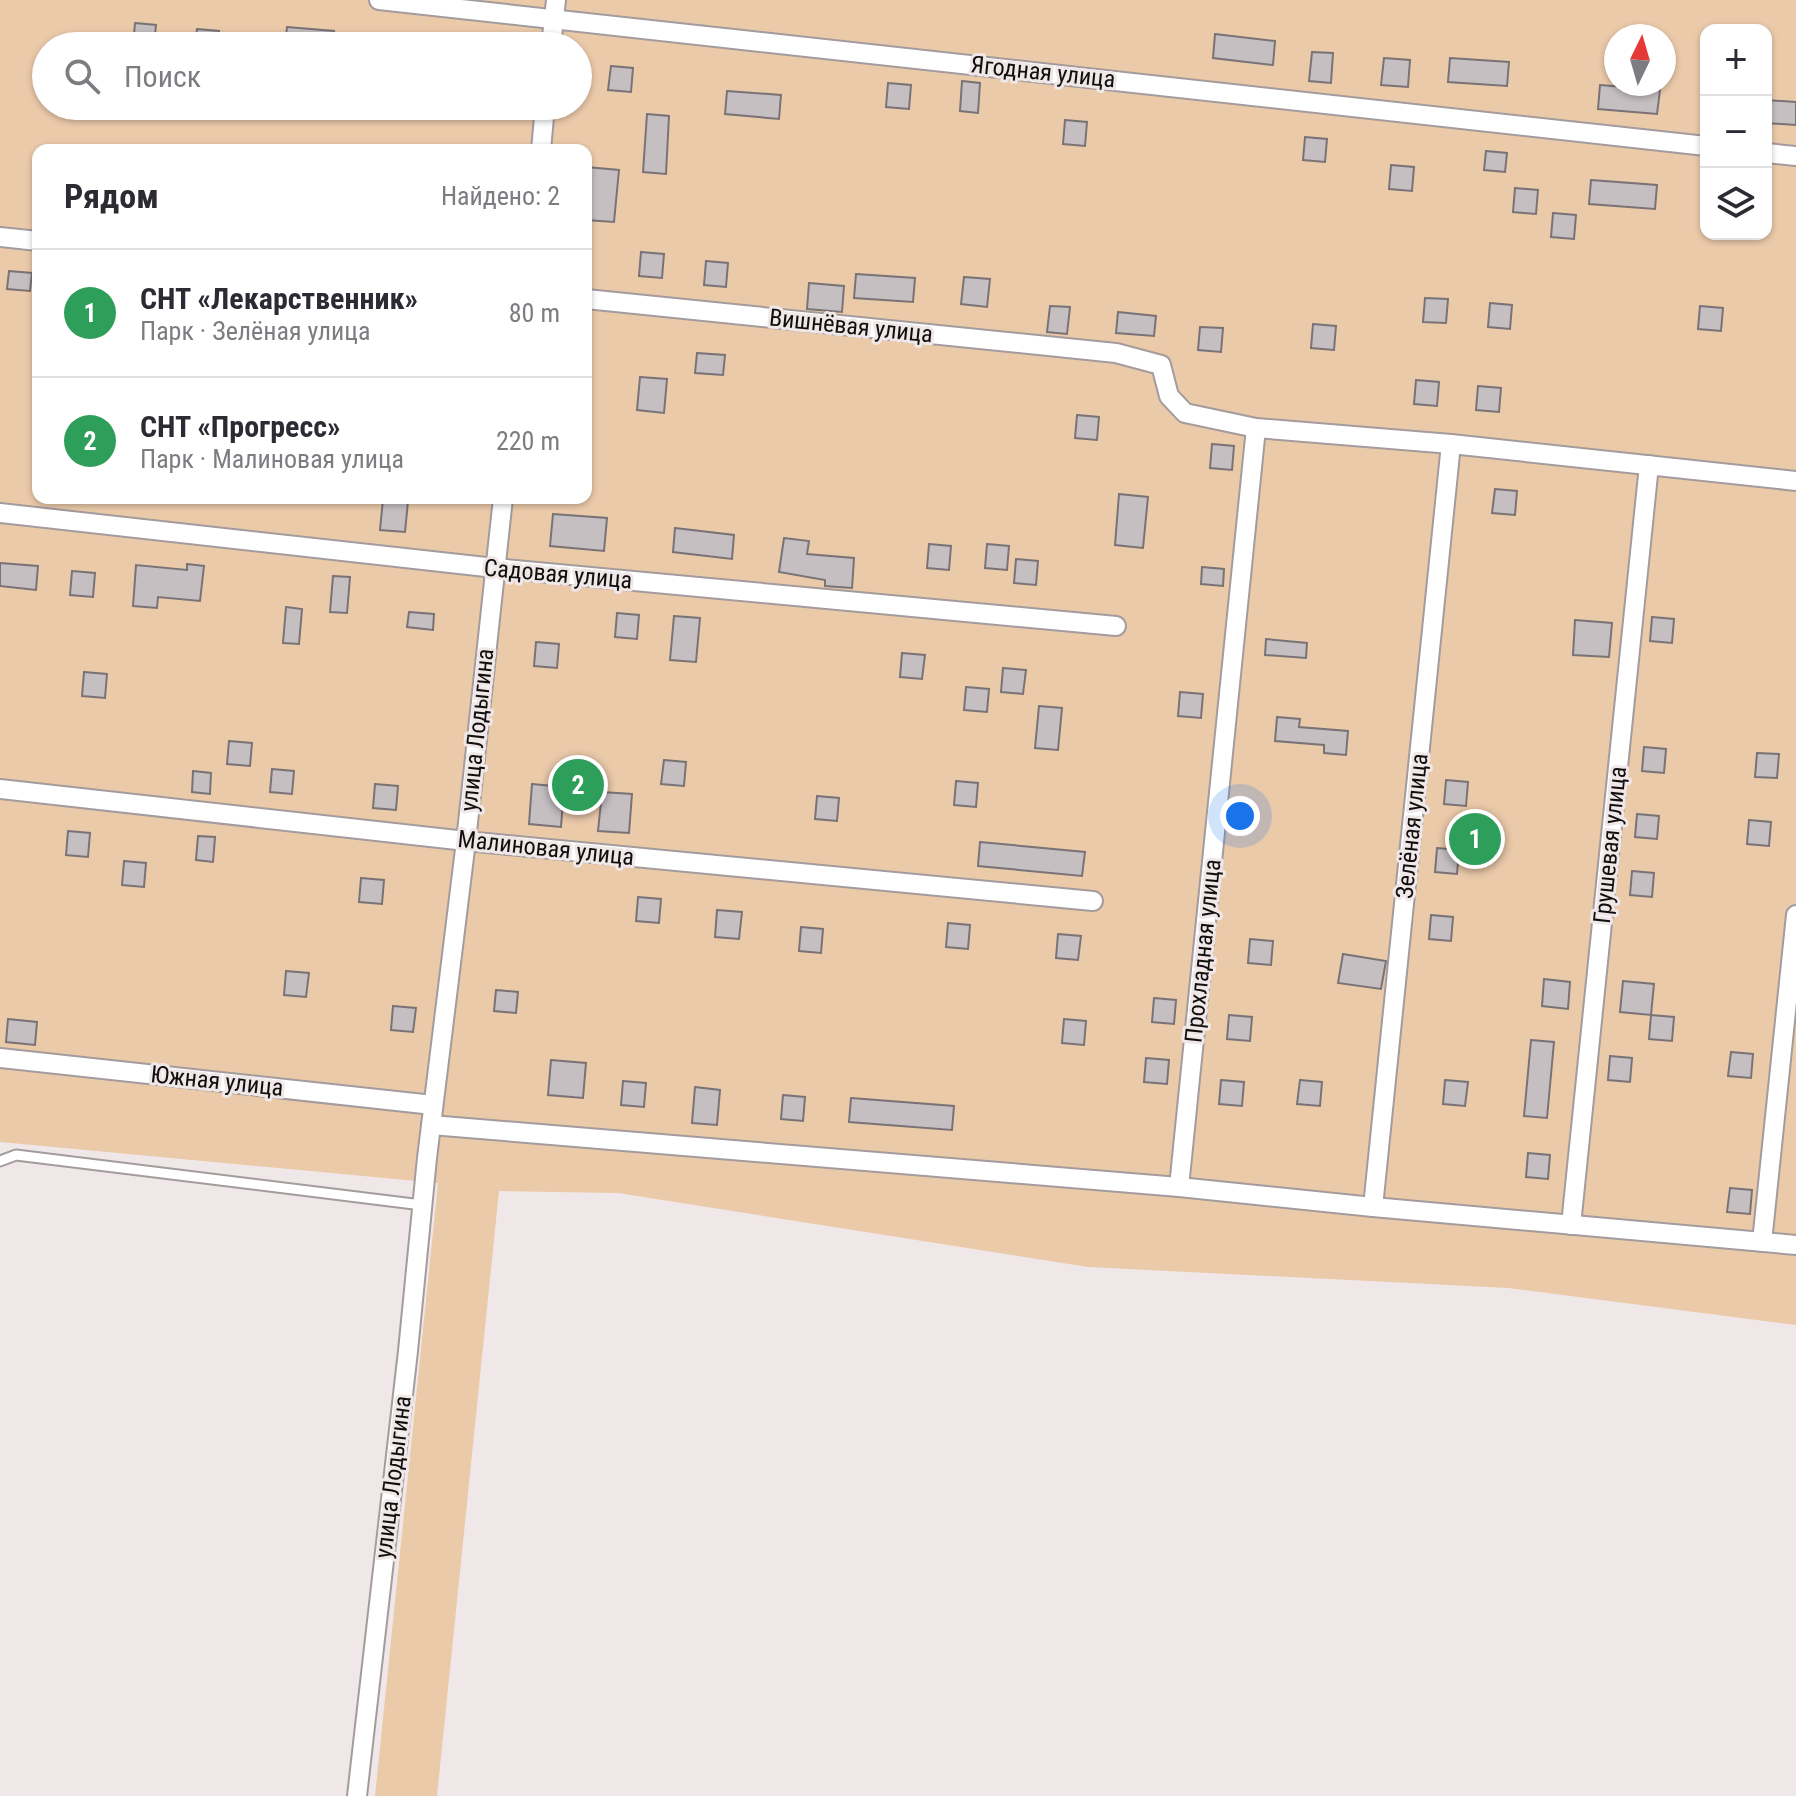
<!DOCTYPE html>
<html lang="ru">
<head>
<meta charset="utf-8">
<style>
  :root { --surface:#fff; --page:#f2f2f3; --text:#2b2b33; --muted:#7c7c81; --line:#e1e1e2; --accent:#b45309 }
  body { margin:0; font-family:"Roboto Condensed",sans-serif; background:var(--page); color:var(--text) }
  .controls { position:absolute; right:24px; top:24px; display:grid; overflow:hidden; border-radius:16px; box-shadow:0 2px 6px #0004 }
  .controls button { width:72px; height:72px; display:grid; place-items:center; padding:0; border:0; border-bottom:2px solid var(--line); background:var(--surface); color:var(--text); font:40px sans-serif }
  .compass { position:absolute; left:1604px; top:24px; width:72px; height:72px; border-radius:50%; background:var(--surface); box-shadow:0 2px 6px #0004; rotate:5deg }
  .you { position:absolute; left:1240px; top:816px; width:28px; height:28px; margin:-20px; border:6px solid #fff; border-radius:50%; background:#1a73e8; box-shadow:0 0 0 12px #1a73e833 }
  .badge { display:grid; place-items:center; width:52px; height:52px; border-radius:50%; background:var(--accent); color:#fff; font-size:26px; font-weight:700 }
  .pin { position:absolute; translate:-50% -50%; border:4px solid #fff; box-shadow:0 2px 8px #0006 }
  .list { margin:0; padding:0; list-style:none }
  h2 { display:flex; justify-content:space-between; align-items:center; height:104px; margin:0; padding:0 32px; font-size:34px }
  h2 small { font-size:26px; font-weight:400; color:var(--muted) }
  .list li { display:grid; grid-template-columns:52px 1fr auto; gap:24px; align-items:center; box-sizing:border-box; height:128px; padding:0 32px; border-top:2px solid var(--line) }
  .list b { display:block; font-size:30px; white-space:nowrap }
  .list p { margin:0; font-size:26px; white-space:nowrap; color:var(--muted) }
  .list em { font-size:26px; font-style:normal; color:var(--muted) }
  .icon { flex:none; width:44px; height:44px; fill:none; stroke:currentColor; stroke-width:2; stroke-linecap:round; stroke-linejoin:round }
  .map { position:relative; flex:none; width:1796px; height:1796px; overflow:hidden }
  .search { position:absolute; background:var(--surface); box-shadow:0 2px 6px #0004; left:32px; top:32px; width:560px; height:88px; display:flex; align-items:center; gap:20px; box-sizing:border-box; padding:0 28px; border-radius:44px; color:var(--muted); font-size:30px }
  .panel { position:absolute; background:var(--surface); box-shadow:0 2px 6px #0004; left:32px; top:144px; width:560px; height:360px; border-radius:16px }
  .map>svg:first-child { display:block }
  .green { fill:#ebcaaa; fill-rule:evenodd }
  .building { fill:#c5bfc2; stroke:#797376; stroke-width:2 }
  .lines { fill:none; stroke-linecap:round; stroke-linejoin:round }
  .service-casing { stroke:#a39b9c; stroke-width:13 }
  .minor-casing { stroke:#a39b9c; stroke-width:22 }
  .service { stroke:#fff; stroke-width:9 }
  .minor { stroke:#fff; stroke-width:18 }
  .labels { text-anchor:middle; stroke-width:6; stroke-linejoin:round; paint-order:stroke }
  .street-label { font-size:24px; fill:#110e0e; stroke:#f0e8e8 }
</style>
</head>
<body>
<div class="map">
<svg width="1796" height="1796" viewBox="0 0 1796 1796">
  <rect width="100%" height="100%" fill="#f0e8e8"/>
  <!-- green -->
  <path class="green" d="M 0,0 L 1796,0 L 1796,1325 L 1508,1288 L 1088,1267 L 618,1193 L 499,1191 L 437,1796 L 375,1796 L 438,1183 L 0,1142 ZM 1706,30 L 1766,30 L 1766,234 L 1706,234 ZM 1616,36 L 1664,36 L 1664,84 L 1616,84 ZM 46,46 L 578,46 L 578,106 L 46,106 ZM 38,150 L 586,150 L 586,498 L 38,498 Z"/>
  <!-- building -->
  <g class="building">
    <path d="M 135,23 L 156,25 L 154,46 L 133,46 Z"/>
    <path d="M 287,27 L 334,31 L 333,46 L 285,46 Z"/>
    <path d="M 197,29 L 219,31 L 218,46 L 195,46 Z"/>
    <path d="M 1215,34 L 1275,41 L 1273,65 L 1213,58 Z"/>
    <path d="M 1312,52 L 1333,53 L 1331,83 L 1309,81 Z"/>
    <path d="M 1384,58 L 1410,60 L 1408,87 L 1381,85 Z"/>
    <path d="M 1450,58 L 1509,62 L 1507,86 L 1448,82 Z"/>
    <path d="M 611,66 L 633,68 L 631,92 L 608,90 Z"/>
    <path d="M 962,81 L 980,83 L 978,113 L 960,111 Z"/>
    <path d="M 888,83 L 911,85 L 909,109 L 886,107 Z"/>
    <path d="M 1600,85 L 1660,90 L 1657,114 L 1598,109 Z"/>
    <path d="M 727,91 L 781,95 L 779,119 L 725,114 Z"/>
    <path d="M 1766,100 L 1796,102 L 1796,125 L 1766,123 Z"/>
    <path d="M 647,114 L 669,116 L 666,174 L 643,172 Z"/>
    <path d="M 1065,120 L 1087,122 L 1085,146 L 1063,144 Z"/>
    <path d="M 1305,137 L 1327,139 L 1325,162 L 1303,160 Z"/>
    <path d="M 1486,151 L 1507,153 L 1505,172 L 1484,170 Z"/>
    <path d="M 1391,165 L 1414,167 L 1412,191 L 1389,189 Z"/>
    <path d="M 586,167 L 619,170 L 614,222 L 586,220 Z"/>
    <path d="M 1591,180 L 1657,185 L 1655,209 L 1589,204 Z"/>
    <path d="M 1515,188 L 1538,190 L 1536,214 L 1513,212 Z"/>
    <path d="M 1553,213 L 1576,215 L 1574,239 L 1551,237 Z"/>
    <path d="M 641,252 L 664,254 L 662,278 L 639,276 Z"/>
    <path d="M 706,261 L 728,263 L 726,287 L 704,285 Z"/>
    <path d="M 9,271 L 32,273 L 30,291 L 7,289 Z"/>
    <path d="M 856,274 L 915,278 L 913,302 L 854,298 Z"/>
    <path d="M 964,277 L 990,279 L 987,307 L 961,304 Z"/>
    <path d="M 809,283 L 844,286 L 842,312 L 807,309 Z"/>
    <path d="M 1425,298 L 1448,299 L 1446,323 L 1423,322 Z"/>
    <path d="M 1490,303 L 1512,305 L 1510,329 L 1488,327 Z"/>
    <path d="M 1050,306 L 1070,307 L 1067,334 L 1047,332 Z"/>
    <path d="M 1700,306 L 1723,308 L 1721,331 L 1698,329 Z"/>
    <path d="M 1118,312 L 1156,316 L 1154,336 L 1116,333 Z"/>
    <path d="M 1313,324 L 1336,326 L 1334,350 L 1311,348 Z"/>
    <path d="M 1200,327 L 1223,328 L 1221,352 L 1198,350 Z"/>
    <path d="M 697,353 L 725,355 L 723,375 L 695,373 Z"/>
    <path d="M 640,377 L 667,379 L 664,413 L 637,410 Z"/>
    <path d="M 1416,380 L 1439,382 L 1437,406 L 1414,404 Z"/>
    <path d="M 1478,386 L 1501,388 L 1499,412 L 1476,410 Z"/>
    <path d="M 1077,415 L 1099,417 L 1097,440 L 1075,438 Z"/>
    <path d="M 1212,444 L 1234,446 L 1232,470 L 1210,468 Z"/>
    <path d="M 1495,489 L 1517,491 L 1515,515 L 1492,513 Z"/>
    <path d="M 1119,494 L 1148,497 L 1143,548 L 1115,545 Z"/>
    <path d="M 383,499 L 408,501 L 405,532 L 380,530 Z"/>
    <path d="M 553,514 L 607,518 L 604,551 L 550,546 Z"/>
    <path d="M 675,528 L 734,535 L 732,559 L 673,552 Z"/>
    <path d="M 784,538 L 809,541 L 807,554 L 854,558 L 852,588 L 825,586 L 825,580 L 779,572 Z"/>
    <path d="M 929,544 L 951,546 L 949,570 L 927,568 Z"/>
    <path d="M 987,544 L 1009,546 L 1007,570 L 985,568 Z"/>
    <path d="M 1016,559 L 1038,561 L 1036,585 L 1014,583 Z"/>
    <path d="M 0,563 L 38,566 L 36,590 L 0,586 Z"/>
    <path d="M 187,564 L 204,566 L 200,601 L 158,597 L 157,608 L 133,606 L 136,565 L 187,570 Z"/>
    <path d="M 1202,567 L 1224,569 L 1223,586 L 1201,584 Z"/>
    <path d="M 72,571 L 95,573 L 93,597 L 70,595 Z"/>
    <path d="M 333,576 L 350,577 L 347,613 L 330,612 Z"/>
    <path d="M 286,607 L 302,609 L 299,644 L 283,643 Z"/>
    <path d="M 409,612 L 434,614 L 433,630 L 407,627 Z"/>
    <path d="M 617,613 L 639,615 L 637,639 L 615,637 Z"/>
    <path d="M 674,616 L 700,618 L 696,662 L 670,660 Z"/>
    <path d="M 1652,617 L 1674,619 L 1672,643 L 1650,641 Z"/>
    <path d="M 1575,620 L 1612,623 L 1609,657 L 1573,655 Z"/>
    <path d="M 1266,639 L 1307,643 L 1306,658 L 1265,655 Z"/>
    <path d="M 536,642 L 559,644 L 557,668 L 534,666 Z"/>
    <path d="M 902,653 L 925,655 L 922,679 L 900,677 Z"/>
    <path d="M 1003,668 L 1026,670 L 1023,694 L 1001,692 Z"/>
    <path d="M 84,672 L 107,674 L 105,698 L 82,696 Z"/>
    <path d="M 966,687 L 989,689 L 987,712 L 964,710 Z"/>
    <path d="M 1180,692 L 1203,694 L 1201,718 L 1178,716 Z"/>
    <path d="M 1039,706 L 1062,708 L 1058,750 L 1035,748 Z"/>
    <path d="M 1277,717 L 1300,719 L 1299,727 L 1348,731 L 1346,755 L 1324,753 L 1324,745 L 1275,741 Z"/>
    <path d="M 229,741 L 252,743 L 250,766 L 227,764 Z"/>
    <path d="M 1644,747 L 1666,749 L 1664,773 L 1642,771 Z"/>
    <path d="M 1757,753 L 1779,754 L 1777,778 L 1755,777 Z"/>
    <path d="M 664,760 L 686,762 L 684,786 L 661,784 Z"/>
    <path d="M 272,769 L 294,771 L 292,794 L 270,792 Z"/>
    <path d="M 193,771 L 211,773 L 210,794 L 192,792 Z"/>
    <path d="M 1446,780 L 1468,782 L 1466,806 L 1444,804 Z"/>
    <path d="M 956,781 L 978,783 L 976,807 L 954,805 Z"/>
    <path d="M 375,784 L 398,786 L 396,810 L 373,808 Z"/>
    <path d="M 532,784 L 564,787 L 561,827 L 529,824 Z"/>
    <path d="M 602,792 L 632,794 L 629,833 L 598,831 Z"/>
    <path d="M 817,796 L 839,798 L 837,821 L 815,819 Z"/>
    <path d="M 1637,814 L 1659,816 L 1657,839 L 1635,837 Z"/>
    <path d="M 1749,820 L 1771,822 L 1769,846 L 1747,844 Z"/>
    <path d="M 68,831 L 90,833 L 88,857 L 66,855 Z"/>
    <path d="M 198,836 L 215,837 L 213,862 L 196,860 Z"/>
    <path d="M 980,842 L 1085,852 L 1082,876 L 978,866 Z"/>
    <path d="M 1437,848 L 1459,850 L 1457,874 L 1435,872 Z"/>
    <path d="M 124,861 L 146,863 L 144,887 L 122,885 Z"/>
    <path d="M 1632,871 L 1654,873 L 1652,897 L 1630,895 Z"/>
    <path d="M 361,878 L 384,880 L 382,904 L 359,902 Z"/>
    <path d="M 638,897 L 661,899 L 659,923 L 636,921 Z"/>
    <path d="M 717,910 L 742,912 L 739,939 L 715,937 Z"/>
    <path d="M 1431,915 L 1453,917 L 1451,941 L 1429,939 Z"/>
    <path d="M 948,923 L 970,925 L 968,949 L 946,947 Z"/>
    <path d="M 801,927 L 823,929 L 821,953 L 799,951 Z"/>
    <path d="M 1058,934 L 1081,936 L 1078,960 L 1056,958 Z"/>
    <path d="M 1250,939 L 1273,941 L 1271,965 L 1248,963 Z"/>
    <path d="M 1343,954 L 1386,961 L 1381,989 L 1338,983 Z"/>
    <path d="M 286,971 L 309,973 L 306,997 L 284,995 Z"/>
    <path d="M 1544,979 L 1570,982 L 1568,1009 L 1542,1006 Z"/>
    <path d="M 1623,981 L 1654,984 L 1651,1015 L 1620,1012 Z"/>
    <path d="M 496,990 L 518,992 L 516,1013 L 494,1011 Z"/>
    <path d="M 1154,998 L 1176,1000 L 1174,1024 L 1152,1022 Z"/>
    <path d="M 393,1006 L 416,1008 L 413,1032 L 391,1030 Z"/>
    <path d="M 1229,1015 L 1252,1017 L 1250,1041 L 1227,1039 Z"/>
    <path d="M 1651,1015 L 1674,1017 L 1672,1041 L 1649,1039 Z"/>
    <path d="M 8,1019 L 37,1022 L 35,1045 L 6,1042 Z"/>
    <path d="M 1064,1019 L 1086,1021 L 1084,1045 L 1062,1043 Z"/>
    <path d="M 1531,1040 L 1554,1042 L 1547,1118 L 1524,1116 Z"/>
    <path d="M 1731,1052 L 1753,1054 L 1751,1078 L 1728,1076 Z"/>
    <path d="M 1610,1056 L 1632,1058 L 1630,1082 L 1608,1080 Z"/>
    <path d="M 1146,1058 L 1169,1060 L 1167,1084 L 1144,1082 Z"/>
    <path d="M 551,1060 L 586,1063 L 583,1098 L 548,1095 Z"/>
    <path d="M 1221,1080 L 1244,1082 L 1242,1106 L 1219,1104 Z"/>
    <path d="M 1300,1080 L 1322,1082 L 1320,1106 L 1297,1104 Z"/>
    <path d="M 1445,1080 L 1468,1082 L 1465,1106 L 1443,1104 Z"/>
    <path d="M 623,1081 L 646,1083 L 644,1107 L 621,1105 Z"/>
    <path d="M 695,1087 L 720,1090 L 717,1125 L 692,1123 Z"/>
    <path d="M 783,1095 L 805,1097 L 803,1121 L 781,1119 Z"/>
    <path d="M 851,1098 L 954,1106 L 952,1130 L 849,1122 Z"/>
    <path d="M 1528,1153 L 1550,1155 L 1548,1179 L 1526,1177 Z"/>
    <path d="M 1730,1188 L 1752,1190 L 1750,1214 L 1727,1212 Z"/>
  </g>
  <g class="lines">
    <!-- service casing -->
    <g class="service-casing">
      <path id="service" d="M 0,1161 L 16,1155 L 422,1205"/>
    </g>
    <!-- minor casing -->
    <g class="minor-casing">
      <g id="minor">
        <path d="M 379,0 L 1706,146"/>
        <path d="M 551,46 L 556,0"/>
        <path d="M 541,150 L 545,106"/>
        <path d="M 1766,153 L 1796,156"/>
        <path d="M 0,237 L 38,241"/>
        <path d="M 586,299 L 1116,353 L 1161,365 L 1169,396 L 1185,413 L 1256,428 L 1451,444 L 1796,481"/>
        <path d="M 0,513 L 495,568 L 1116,626"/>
        <path d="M 0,789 L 466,841 L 1093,901"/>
        <path d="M 0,1058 L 433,1105"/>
        <path d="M 431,1125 L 1179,1187 L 1373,1207 L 1796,1245"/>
        <path d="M 1179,1187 L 1256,428"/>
        <path d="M 1373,1207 L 1451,444"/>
        <path d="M 1571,1225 L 1649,465"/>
        <path d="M 1762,1242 L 1796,915"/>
        <path d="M 357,1796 L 408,1351 L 427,1158 L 466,841 L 503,498"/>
      </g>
    </g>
    <!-- service -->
    <use href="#service" class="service"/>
    <!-- minor -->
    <use href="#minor" class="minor"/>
  </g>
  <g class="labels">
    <!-- street labels -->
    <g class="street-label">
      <text transform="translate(1043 72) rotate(6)" y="8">Ягодная улица</text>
      <text transform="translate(851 326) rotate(6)" y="8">Вишнёвая улица</text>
      <text transform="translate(558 574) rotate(5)" y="8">Садовая улица</text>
      <text transform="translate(477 730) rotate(-84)" y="8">улица Лодыгина</text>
      <text transform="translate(1412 826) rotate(-84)" y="8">Зелёная улица</text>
      <text transform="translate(1610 845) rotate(-84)" y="8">Грушевая улица</text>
      <text transform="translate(546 848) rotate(6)" y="8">Малиновая улица</text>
      <text transform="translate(1203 951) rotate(-84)" y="8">Прохладная улица</text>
      <text transform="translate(217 1081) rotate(6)" y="8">Южная улица</text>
      <text transform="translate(393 1477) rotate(-83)" y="8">улица Лодыгина</text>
    </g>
  </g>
</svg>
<div class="controls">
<button>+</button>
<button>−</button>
<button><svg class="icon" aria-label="layers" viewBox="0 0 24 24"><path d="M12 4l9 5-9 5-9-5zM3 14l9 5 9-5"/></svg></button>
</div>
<svg class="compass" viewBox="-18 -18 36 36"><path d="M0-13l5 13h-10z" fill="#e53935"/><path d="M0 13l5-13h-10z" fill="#7c7c81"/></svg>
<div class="you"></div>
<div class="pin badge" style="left:1475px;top:839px;background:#2e9e5b">1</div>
<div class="pin badge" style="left:578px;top:785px;background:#2e9e5b">2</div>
<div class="search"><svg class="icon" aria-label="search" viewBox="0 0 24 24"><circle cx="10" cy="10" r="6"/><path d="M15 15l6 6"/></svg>Поиск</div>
<section class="panel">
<h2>Рядом<small>Найдено: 2</small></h2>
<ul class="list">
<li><span class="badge" style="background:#2e9e5b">1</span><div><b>СНТ «Лекарственник»</b><p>Парк · Зелёная улица</p></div><em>80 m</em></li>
<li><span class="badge" style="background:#2e9e5b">2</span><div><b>СНТ «Прогресс»</b><p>Парк · Малиновая улица</p></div><em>220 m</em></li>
</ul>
</section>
</div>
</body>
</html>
